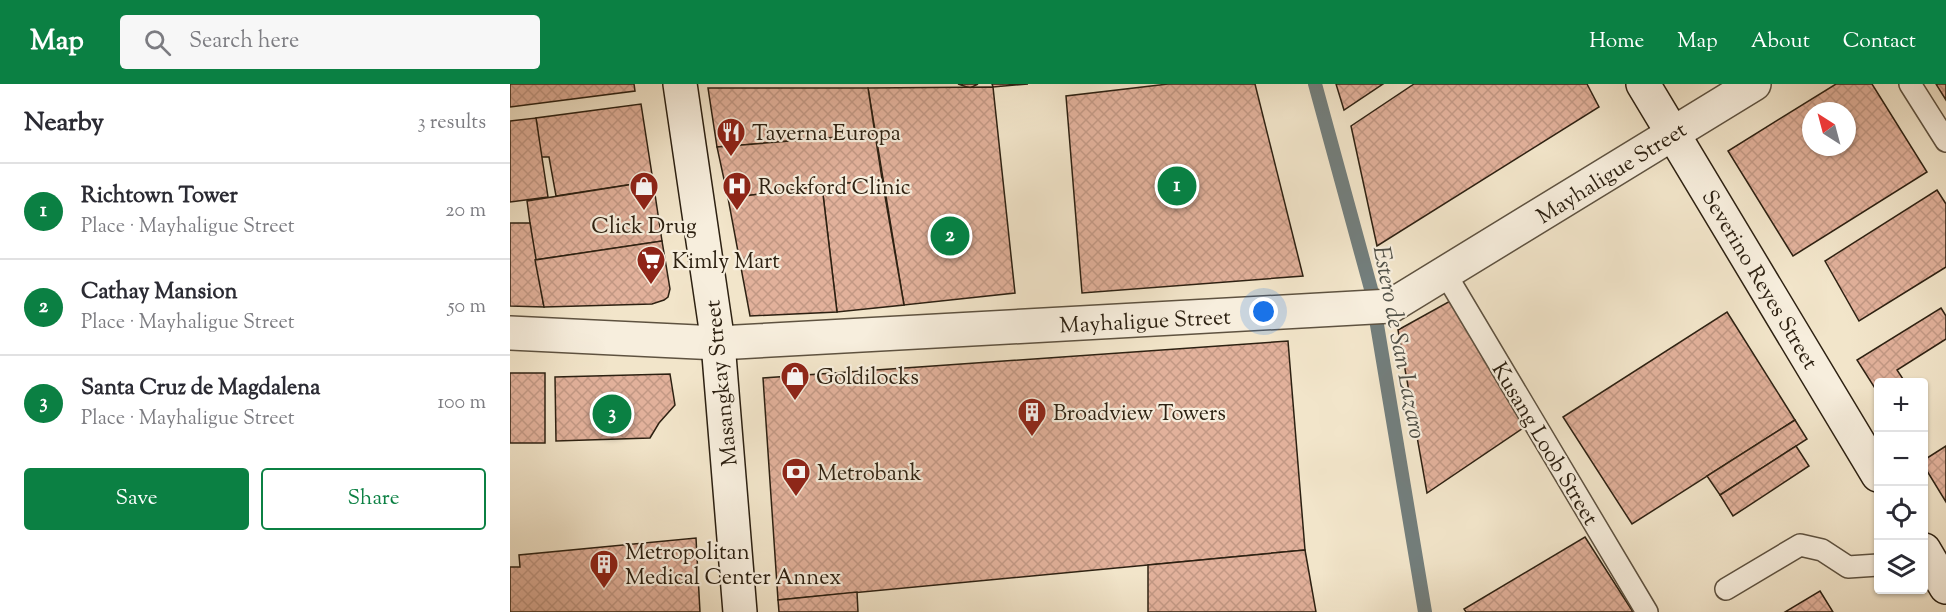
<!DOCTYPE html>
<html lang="en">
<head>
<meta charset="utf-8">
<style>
  :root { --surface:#fff; --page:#f7f7f7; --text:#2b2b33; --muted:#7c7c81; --line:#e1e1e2; --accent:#0b8043 }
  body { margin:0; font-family:"Sorts Mill Goudy",serif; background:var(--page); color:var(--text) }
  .controls { position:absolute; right:18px; bottom:18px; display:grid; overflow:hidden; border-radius:6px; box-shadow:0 2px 4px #0004 }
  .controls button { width:54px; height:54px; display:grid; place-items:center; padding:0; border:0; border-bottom:2px solid var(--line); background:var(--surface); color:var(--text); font:30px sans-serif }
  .compass { position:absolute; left:1292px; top:18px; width:54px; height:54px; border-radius:50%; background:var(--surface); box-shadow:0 2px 4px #0004; rotate:324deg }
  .you { position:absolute; left:754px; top:228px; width:21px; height:21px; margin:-15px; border:4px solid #fff; border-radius:50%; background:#1a73e8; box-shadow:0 0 0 9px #1a73e833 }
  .badge { display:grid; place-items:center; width:39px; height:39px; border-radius:50%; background:var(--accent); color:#fff; font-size:20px; font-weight:700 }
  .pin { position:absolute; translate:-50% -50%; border:3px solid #fff; box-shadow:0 2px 6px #0006 }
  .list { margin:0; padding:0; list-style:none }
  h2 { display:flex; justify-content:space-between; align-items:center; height:78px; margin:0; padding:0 24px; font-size:26px }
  h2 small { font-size:20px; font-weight:400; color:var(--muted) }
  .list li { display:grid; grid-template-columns:39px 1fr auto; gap:18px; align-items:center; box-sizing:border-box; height:96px; padding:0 24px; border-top:2px solid var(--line) }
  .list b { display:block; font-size:22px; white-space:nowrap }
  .list p { margin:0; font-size:20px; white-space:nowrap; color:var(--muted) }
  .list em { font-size:20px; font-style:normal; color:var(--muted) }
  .actions { display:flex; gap:12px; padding:18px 24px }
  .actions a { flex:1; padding:14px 0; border:2px solid var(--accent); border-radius:6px; text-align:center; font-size:21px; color:var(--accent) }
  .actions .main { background:var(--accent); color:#fff }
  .icon { flex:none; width:33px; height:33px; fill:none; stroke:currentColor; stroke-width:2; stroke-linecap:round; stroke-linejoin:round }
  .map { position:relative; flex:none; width:1436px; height:528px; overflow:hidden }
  header { display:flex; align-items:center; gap:36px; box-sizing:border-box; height:84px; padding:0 30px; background:var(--accent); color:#fff }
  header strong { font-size:28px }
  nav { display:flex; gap:33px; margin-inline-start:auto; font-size:21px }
  .search { width:420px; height:54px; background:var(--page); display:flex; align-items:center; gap:15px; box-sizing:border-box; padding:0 21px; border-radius:6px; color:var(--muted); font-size:22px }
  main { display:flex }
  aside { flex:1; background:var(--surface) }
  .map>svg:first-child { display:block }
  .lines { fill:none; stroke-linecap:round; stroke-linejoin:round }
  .stream { stroke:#737e7c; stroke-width:14 }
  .building { fill:url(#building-cross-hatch); stroke:#2d2112; stroke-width:1.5; fill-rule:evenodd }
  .lane-casing { stroke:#5e5240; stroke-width:24 }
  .street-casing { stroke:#5e5240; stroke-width:36 }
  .secondary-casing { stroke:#2d2112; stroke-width:36 }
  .lane { stroke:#f7eedd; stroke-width:21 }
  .street { stroke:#f7eedd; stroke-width:33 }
  .secondary { stroke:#f7eedd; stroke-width:33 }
  .labels { text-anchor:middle; stroke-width:4.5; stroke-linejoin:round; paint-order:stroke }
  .poi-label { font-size:22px; fill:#2d2112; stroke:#f7eedd; text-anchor:start }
  .street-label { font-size:22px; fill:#2d2112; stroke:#f7eedd }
  .water-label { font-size:24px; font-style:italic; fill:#505047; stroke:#f7eedd }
</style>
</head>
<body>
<header>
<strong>Map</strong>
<div class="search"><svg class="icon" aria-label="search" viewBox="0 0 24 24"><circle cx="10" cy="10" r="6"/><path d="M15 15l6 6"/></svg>Search here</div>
<nav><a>Home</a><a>Map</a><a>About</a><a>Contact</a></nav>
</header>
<main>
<aside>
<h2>Nearby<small>3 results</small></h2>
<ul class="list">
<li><span class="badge">1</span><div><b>Richtown Tower</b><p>Place · Mayhaligue Street</p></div><em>20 m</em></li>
<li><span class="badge">2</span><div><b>Cathay Mansion</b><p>Place · Mayhaligue Street</p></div><em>50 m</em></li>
<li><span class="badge">3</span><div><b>Santa Cruz de Magdalena</b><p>Place · Mayhaligue Street</p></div><em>100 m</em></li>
</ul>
<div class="actions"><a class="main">Save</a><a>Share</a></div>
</aside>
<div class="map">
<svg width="1436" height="528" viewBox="0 0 1436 528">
  <defs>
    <pattern id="building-cross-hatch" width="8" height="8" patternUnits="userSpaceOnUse" patternTransform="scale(1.5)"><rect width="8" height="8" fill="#e2b19b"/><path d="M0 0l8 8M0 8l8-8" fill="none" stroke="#c29884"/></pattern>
  </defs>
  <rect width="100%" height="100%" fill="#f2e5ca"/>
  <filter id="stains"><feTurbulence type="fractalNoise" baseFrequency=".00333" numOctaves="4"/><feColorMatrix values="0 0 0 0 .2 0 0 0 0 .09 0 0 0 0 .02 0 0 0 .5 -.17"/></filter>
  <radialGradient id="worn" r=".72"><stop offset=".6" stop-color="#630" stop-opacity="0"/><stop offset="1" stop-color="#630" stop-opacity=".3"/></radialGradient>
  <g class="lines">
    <!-- stream -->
    <path class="stream" d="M 805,0 L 861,205 L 915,528"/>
  </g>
  <!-- building -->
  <g class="building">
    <path d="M 0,0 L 124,0 L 125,7 L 0,23 Z"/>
    <path d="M 448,0 L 468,0 L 460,4 Z"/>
    <path d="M 482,0 L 518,0 L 483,3 Z"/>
    <path d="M 658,0 L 745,0 L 793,192 L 572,209 L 556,12 Z"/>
    <path d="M 826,0 L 873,0 L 834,26 Z"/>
    <path d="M 904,0 L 1077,0 L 1089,23 L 867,162 L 841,42 Z"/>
    <path d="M 1326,0 L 1362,0 L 1417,88 L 1283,172 L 1218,67 ZM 1301,27 L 1337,27 L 1337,63 L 1301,63 Z"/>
    <path d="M 1426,0 L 1436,0 L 1436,16 Z"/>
    <path d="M 483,3 L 505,209 L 394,221 L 358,4 Z"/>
    <path d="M 198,4 L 358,4 L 365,50 L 207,63 Z"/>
    <path d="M 131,20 L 143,97 L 46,112 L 39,73 L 31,73 L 26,34 Z"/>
    <path d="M 26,34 L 38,113 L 0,118 L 0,37 Z"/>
    <path d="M 365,50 L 372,95 L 218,114 L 207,63 Z"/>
    <path d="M 372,95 L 394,221 L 327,228 L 312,102 Z"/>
    <path d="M 143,97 L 152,157 L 25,176 L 17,117 Z"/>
    <path d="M 312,102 L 327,228 L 240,232 L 218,114 Z"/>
    <path d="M 1427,106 L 1436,120 L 1436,183 L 1349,237 L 1315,177 Z"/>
    <path d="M 0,139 L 20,139 L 34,223 L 0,222 Z"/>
    <path d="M 152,157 L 160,205 L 158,213 L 154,216 L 142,220 L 34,223 L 25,176 Z"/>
    <path d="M 942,216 L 1016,342 L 917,409 L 888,246 Z"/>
    <path d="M 1431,224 L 1436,232 L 1436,255 L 1387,286 L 1395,298 L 1368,298 L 1368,309 L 1347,276 Z"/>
    <path d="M 1217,228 L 1285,336 L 1122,440 L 1053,333 Z"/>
    <path d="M 778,257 L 795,466 L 268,516 L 253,294 Z"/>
    <rect x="0" y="289" width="35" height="70"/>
    <path d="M 160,290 L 165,321 L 149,339 L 140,354 L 46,357 L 45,293 Z"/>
    <path d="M 1285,336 L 1297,355 L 1210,411 L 1197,392 Z"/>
    <path d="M 1286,362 L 1299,382 L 1223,432 L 1210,411 Z"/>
    <path d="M 1436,362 L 1436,418 L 1414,382 L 1414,376 Z"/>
    <path d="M 1075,453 L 1123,528 L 956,528 L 954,525 Z"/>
    <path d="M 186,454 L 190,528 L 0,528 L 0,483 L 10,483 L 9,471 Z"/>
    <path d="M 795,466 L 806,528 L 638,528 L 638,481 Z"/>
    <path d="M 1310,507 L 1323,528 L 1275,528 Z"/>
    <path d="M 347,508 L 348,528 L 269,528 L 268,516 Z"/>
  </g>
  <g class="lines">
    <!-- lane casing -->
    <g class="lane-casing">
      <g id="lane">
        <path d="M 1400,0 L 1436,57"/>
        <path d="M 935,189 L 1137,528"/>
        <path d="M 1216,505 L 1290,461 L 1312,466 L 1338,483 L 1368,481"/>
      </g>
    </g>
    <!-- street casing -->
    <g class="street-casing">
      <path id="street" d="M 0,249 L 208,259 L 881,222 L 1244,0"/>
    </g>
    <!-- secondary casing -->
    <g class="secondary-casing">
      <g id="secondary">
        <path d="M 170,0 L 208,259 L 230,528"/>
        <path d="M 1133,0 L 1368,391"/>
        <path d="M 1414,466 L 1436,503"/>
      </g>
    </g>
    <!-- lane -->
    <use href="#lane" class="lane"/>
    <!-- street -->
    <use href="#street" class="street"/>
    <!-- secondary -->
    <use href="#secondary" class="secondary"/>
  </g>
  <!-- icons -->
  <defs>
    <g id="restaurant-pin" transform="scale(1.5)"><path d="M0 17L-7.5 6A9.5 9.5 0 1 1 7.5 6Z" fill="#8f2418" stroke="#f7eedd"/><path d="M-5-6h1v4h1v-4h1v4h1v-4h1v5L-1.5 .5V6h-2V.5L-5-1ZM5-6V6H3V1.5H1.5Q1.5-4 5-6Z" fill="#fff"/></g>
    <g id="shop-pin" transform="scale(1.5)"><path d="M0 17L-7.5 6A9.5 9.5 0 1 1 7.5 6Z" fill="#8f2418" stroke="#f7eedd"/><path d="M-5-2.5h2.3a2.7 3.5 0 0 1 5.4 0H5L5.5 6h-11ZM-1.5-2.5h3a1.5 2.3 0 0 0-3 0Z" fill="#fff"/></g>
    <g id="hospital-pin" transform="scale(1.5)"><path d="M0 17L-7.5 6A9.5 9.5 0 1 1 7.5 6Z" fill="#8f2418" stroke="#f7eedd"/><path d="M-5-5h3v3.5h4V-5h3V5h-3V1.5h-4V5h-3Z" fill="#fff"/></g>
    <g id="supermarket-pin" transform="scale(1.5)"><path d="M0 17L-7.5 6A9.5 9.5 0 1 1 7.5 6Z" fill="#8f2418" stroke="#f7eedd"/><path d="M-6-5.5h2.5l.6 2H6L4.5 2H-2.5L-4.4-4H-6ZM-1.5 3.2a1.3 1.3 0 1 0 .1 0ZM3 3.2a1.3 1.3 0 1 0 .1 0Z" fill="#fff"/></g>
    <g id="building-pin" transform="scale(1.5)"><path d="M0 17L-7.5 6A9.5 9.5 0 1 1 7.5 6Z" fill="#8f2418" stroke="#f7eedd"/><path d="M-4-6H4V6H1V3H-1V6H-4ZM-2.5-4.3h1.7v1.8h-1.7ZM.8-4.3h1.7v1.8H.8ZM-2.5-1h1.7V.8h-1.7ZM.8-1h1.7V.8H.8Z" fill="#fff"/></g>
    <g id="bank-pin" transform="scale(1.5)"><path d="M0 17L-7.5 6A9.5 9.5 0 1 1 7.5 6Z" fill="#8f2418" stroke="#f7eedd"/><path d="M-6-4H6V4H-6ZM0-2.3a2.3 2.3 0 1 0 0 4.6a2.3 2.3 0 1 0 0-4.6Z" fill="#fff"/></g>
  </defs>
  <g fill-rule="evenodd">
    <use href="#restaurant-pin" x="221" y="48"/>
    <use href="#shop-pin" x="134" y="102"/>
    <use href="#hospital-pin" x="227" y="102"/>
    <use href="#supermarket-pin" x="141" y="176"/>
    <use href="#shop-pin" x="285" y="292"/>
    <use href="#building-pin" x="522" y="328"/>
    <use href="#bank-pin" x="286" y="388"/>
    <use href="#building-pin" x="94" y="480"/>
  </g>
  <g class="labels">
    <!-- poi labels -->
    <g class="poi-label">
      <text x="242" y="56">Taverna Europa</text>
      <text x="248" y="110">Rockford Clinic</text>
      <text x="134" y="149" text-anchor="middle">Click Drug</text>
      <text x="162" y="184">Kimly Mart</text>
      <text x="306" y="300">Goldilocks</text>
      <text x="543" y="336">Broadview Towers</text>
      <text x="307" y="396">Metrobank</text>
      <text x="115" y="475">Metropolitan<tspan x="115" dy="25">Medical Center Annex</tspan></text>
    </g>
    <!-- street labels -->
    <g class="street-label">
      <text transform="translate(1101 88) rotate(-32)" y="8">Mayhaligue Street</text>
      <text transform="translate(1251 195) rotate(59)" y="8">Severino Reyes Street</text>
      <text transform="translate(635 236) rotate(-3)" y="8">Mayhaligue Street</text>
      <text transform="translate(210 299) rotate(-96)" y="8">Masangkay Street</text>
      <text transform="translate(1036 359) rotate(59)" y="8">Kusang Loob Street</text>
    </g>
    <!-- water labels -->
    <g class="water-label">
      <text transform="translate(890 258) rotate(79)" y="8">Estero de San Lazaro</text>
    </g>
  </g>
  <rect width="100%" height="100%" filter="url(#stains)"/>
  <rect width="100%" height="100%" fill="url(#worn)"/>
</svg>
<div class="controls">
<button>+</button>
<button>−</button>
<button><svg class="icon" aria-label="locate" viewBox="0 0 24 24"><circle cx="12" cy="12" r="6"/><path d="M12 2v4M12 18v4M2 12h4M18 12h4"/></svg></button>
<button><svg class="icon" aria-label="layers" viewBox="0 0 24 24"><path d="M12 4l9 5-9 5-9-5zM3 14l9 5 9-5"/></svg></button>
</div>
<svg class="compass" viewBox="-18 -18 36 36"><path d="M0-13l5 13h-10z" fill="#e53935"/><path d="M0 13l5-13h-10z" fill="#7c7c81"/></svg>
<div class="you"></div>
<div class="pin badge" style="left:667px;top:102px">1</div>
<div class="pin badge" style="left:440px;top:152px">2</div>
<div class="pin badge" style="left:102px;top:330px">3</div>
</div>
</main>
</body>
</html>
